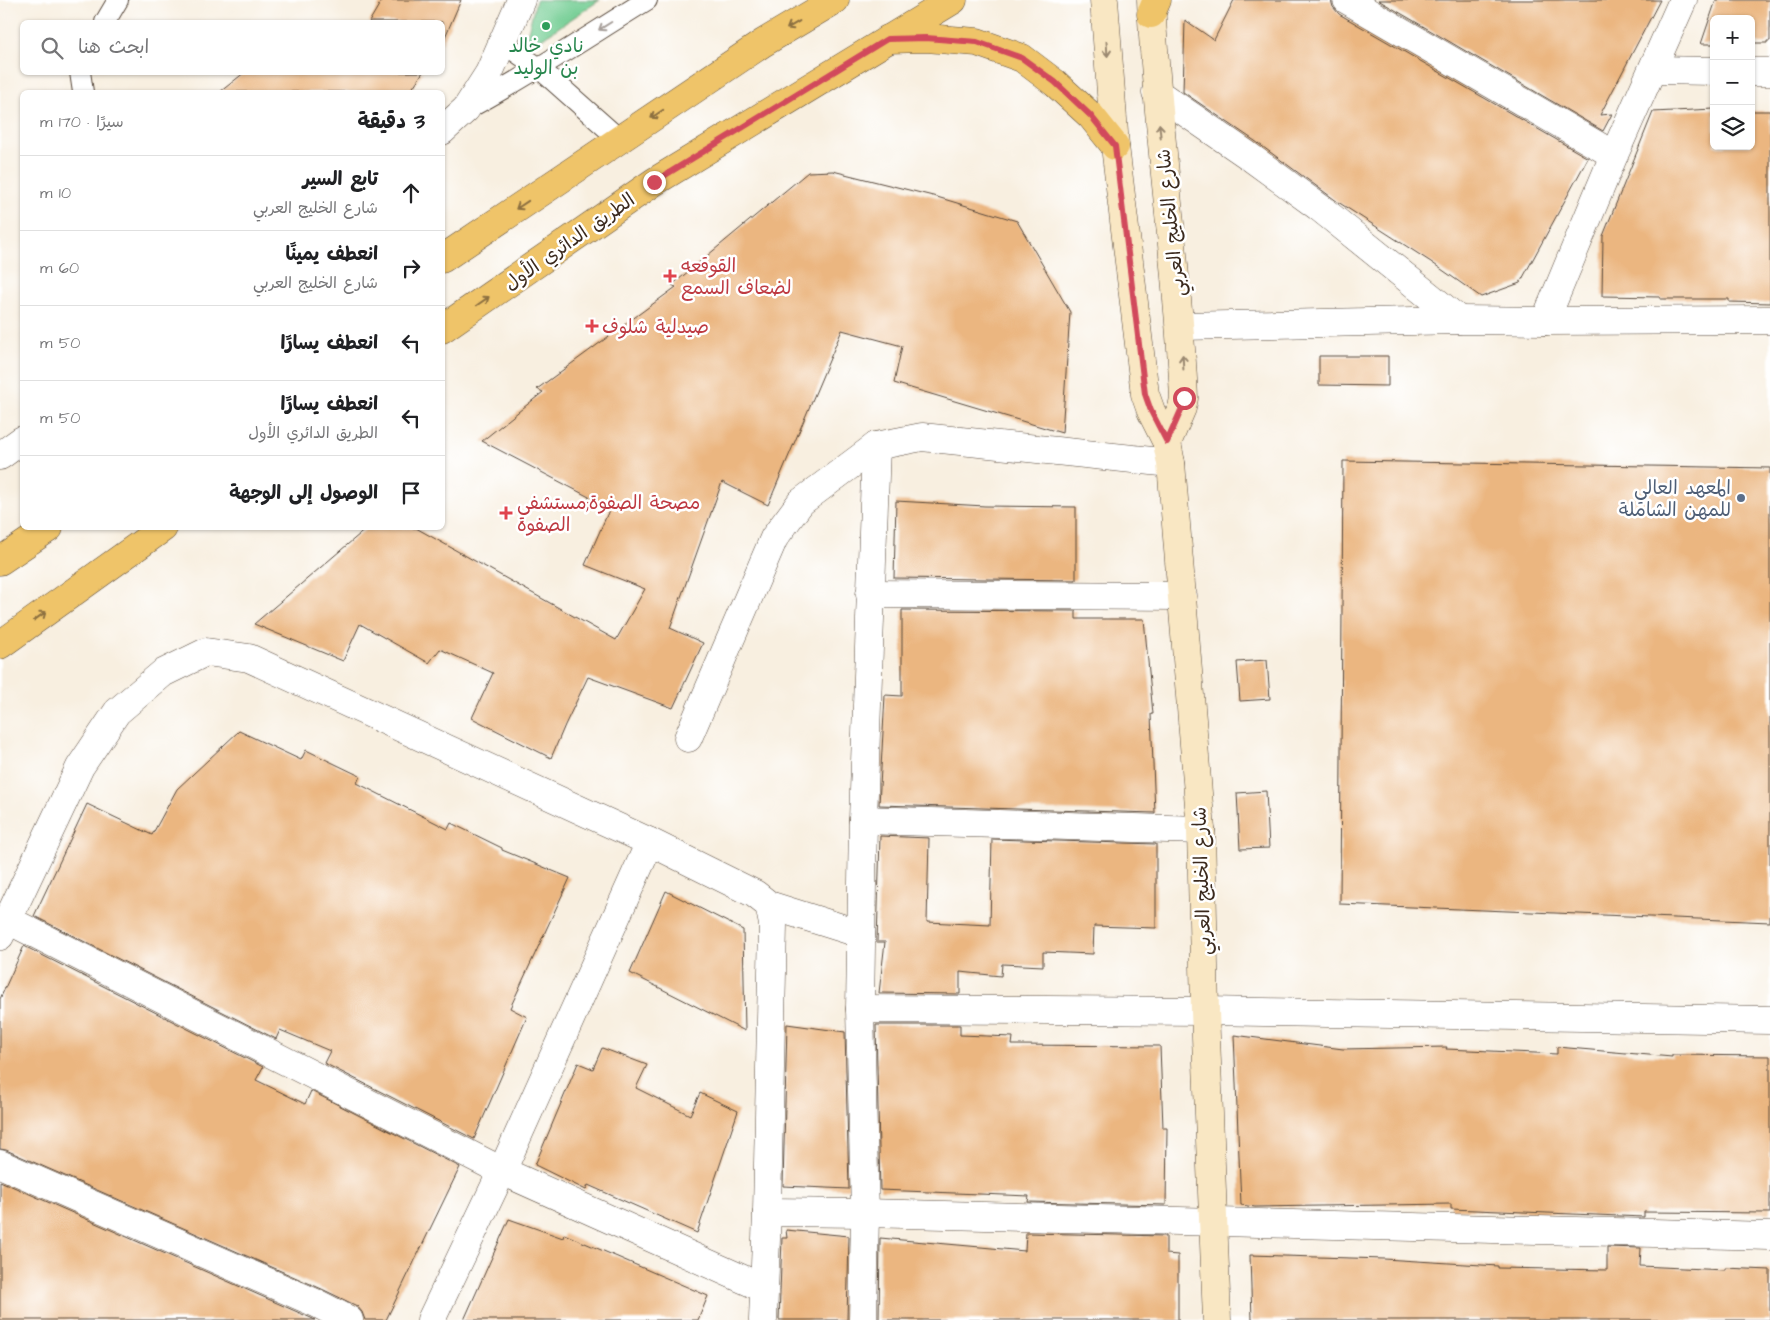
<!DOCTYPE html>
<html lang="ar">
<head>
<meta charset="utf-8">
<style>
  :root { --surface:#fff; --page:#f2f2f2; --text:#202124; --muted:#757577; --line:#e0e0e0 }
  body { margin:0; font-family:"Architects Daughter","Playpen Sans Arabic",sans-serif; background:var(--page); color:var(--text); direction:rtl }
  .controls { position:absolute; right:15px; top:15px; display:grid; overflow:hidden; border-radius:8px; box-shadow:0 1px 4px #0004 }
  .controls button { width:45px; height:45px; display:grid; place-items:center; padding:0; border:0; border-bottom:1px solid var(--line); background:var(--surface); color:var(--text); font:25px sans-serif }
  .stop { position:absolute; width:15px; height:15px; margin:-11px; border:4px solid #d1495b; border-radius:50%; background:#fff }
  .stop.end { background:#d1495b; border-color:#fff; box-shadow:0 1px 5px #0008 }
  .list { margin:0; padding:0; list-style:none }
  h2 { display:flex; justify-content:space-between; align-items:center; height:65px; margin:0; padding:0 20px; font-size:21px }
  h2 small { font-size:16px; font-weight:400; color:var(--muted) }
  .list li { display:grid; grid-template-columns:32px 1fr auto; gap:15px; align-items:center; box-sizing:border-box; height:75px; padding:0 20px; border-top:1px solid var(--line) }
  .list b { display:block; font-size:19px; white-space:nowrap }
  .list p { margin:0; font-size:16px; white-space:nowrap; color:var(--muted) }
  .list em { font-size:16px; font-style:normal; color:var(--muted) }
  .icon { flex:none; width:28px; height:28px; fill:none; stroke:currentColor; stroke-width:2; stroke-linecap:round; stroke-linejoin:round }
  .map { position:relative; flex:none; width:1770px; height:1320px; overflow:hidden; direction:ltr }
  .search { position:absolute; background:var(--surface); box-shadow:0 1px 4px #0004; left:20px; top:20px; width:425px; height:55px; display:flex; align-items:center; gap:12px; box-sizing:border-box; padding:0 18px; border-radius:8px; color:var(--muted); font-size:19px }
  .panel { position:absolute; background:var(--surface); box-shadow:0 1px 4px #0004; left:20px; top:90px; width:425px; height:440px; border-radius:8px; direction:rtl }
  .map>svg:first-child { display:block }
  .pitch { fill:#75ce94; stroke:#587c59 }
  .building { fill:#ebb680 }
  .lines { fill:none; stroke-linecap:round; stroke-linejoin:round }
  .service-casing { stroke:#57483b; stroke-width:22 }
  .minor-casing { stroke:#57483b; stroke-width:29 }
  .secondary-casing { stroke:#57483b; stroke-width:29 }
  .primary-casing { stroke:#57483b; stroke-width:29 }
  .service { stroke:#fff; stroke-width:20 }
  .minor { stroke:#fff; stroke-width:28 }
  .secondary { stroke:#f9e7c3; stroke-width:28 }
  .primary { stroke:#efc469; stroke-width:28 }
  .oneway { stroke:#8c6f40 }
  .oneway2 { stroke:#a79f9a }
  .oneway3 { stroke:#9a8870 }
  .route { stroke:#d1495b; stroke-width:6 }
  .leisure-dot { fill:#2e9e5b; stroke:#fff; stroke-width:2 }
  .health-dot { fill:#e0444e; stroke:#fff; stroke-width:2 }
  .service-dot { fill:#5c6f8a; stroke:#fff; stroke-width:2 }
  .labels { text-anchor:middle; stroke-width:5; stroke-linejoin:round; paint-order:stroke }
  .leisure-label { font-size:19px; fill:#27864d; stroke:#fff }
  .street-label { font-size:19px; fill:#3b2a1e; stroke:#fff }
  .health-label { font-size:19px; fill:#be3a42; stroke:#fff; text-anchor:start }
  .service-label { font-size:19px; fill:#4e5e75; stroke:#fff; text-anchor:end }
</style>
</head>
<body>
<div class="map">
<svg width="1770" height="1320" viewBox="0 0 1770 1320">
  <rect width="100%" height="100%" fill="#fff"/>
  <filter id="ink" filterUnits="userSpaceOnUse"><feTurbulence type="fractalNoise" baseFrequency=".02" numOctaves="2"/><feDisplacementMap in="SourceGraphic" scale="10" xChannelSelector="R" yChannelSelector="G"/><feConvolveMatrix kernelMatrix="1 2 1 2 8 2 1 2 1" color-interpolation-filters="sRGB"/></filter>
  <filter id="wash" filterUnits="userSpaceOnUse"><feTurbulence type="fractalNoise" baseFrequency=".0096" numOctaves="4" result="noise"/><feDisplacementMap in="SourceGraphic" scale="20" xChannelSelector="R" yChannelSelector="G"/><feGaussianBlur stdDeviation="1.12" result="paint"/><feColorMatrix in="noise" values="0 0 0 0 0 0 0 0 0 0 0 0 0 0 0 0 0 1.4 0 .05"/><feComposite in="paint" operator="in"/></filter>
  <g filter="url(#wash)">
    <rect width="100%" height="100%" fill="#f8efe0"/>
    <!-- pitch -->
    <path class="pitch" d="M 536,0 L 600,0 L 523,51 Z"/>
    <g id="blocks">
      <!-- building -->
      <g class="building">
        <path d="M 382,0 L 461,0 L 442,44 L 442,22 L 369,22 Z"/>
        <path d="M 1234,0 L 1331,0 L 1333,7 L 1339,14 L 1588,158 L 1520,283 L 1481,297 L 1431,262 L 1338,202 L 1255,141 L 1183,92 L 1185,20 L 1214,40 Z"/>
        <path d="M 1378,0 L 1660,0 L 1600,115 L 1612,114 L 1603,131 Z"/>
        <path d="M 1716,0 L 1770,0 L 1770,41 L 1767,41 L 1767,43 L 1751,43 L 1751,19 L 1714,19 L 1714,44 L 1701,44 Z"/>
        <path d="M 245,72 L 423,72 L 410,92 L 220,92 Z"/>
        <path d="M 1714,109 L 1714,146 L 1751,146 L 1751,111 L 1770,111 L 1770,303 L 1729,302 L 1729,299 L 1660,299 L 1660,297 L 1602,296 L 1603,236 L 1653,112 Z"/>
        <path d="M 833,171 L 937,197 L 1017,221 L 1070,312 L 1062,433 L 894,383 L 902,346 L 842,330 L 768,505 L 722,482 L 670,628 L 703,643 L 673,708 L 588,677 L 565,725 L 551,758 L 472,718 L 493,673 L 440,649 L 429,663 L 360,624 L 343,661 L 254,624 L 367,528 L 416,528 L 616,640 L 645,589 L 585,565 L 610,508 L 482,441 L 543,392 L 537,389 L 676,287 L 672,285 L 808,172 Z"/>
        <path d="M 1319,356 L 1388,356 L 1388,386 L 1319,385 Z"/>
        <path d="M 1343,461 L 1770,468 L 1770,922 L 1340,904 Z"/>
        <path d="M 896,501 L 985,506 L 1076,507 L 1076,580 L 894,578 Z"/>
        <path d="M 902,610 L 1076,611 L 1076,619 L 1144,619 L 1153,714 L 1151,714 L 1155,813 L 879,805 L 885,695 L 902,696 Z"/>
        <path d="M 1267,660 L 1270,699 L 1240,701 L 1237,662 Z"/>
        <path d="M 239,731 L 301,760 L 306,750 L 360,776 L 357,783 L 448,829 L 451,823 L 502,848 L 502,850 L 570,878 L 510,1008 L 527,1017 L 474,1139 L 324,1063 L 330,1051 L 280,1030 L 276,1039 L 34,916 L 87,804 L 152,835 L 177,789 Z"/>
        <path d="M 1266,791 L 1269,848 L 1240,849 L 1237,793 Z"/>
        <path d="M 880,836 L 929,838 L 927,922 L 990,925 L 992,839 L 1156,844 L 1156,928 L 1094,926 L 1093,954 L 1043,952 L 1043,966 L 1002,964 L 1001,976 L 960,972 L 960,994 L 879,993 L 885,942 L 877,942 Z"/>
        <path d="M 666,891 L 743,930 L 745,1031 L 630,973 Z"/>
        <path d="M 24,946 L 263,1067 L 256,1080 L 305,1104 L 311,1091 L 460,1167 L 386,1320 L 365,1320 L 362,1312 L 357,1306 L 324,1290 L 6,1150 L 0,1149 L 0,999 Z"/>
        <path d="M 787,1024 L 845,1032 L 849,1189 L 783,1186 Z"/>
        <path d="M 876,1025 L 960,1025 L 960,1035 L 1013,1037 L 1012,1045 L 1160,1046 L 1163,1128 L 1167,1128 L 1166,1205 L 1028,1202 L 1029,1196 L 880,1190 Z"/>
        <path d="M 1234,1035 L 1343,1049 L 1447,1047 L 1446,1049 L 1557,1054 L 1557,1047 L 1672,1057 L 1672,1055 L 1770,1056 L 1770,1213 L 1644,1212 L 1644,1217 L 1451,1209 L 1451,1204 L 1255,1207 L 1241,1205 Z"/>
        <path d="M 602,1048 L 647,1065 L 636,1088 L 690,1115 L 700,1093 L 738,1111 L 697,1233 L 588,1185 L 586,1190 L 535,1165 L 578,1063 L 593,1069 Z"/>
        <path d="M 0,1181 L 311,1318 L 315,1320 L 0,1320 Z"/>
        <path d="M 509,1219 L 563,1238 L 564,1234 L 708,1296 L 698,1320 L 464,1320 Z"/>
        <path d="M 786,1230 L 849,1236 L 847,1320 L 779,1320 L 782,1238 L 787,1238 Z"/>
        <path d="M 1026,1233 L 1166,1236 L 1166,1254 L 1178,1255 L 1178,1320 L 879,1320 L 880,1238 L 1025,1251 Z"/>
        <path d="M 1607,1247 L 1641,1248 L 1640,1266 L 1725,1270 L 1725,1268 L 1770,1270 L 1770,1320 L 1252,1320 L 1250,1255 L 1384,1259 L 1498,1266 L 1498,1268 L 1607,1270 Z"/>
      </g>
    </g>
  </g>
  <g filter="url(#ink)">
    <use href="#blocks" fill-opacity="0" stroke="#57483b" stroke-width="1"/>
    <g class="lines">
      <!-- service casing -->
      <g class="service-casing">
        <g id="service">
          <path d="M 105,22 L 118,0"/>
          <path d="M 503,43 L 539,68 L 619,139"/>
          <path d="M 80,72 L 83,92"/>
          <path d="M 467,109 C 529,76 587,37 647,0"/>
        </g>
      </g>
      <!-- minor casing -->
      <g class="minor-casing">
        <g id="minor">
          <path d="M 1347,0 L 1614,155"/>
          <path d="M 1653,70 L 1714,71"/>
          <path d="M 1751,72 L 1770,72"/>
          <path d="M 1156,92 L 1246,154 L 1320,208 L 1459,320"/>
          <path d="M 442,131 L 466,109 L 489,73 L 521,0"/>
          <path d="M 1545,321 L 1614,155 L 1683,0"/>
          <path d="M 1181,326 L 1459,320 L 1545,321 L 1770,320"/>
          <path d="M 0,456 L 22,440"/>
          <path d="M 870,594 L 1183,596"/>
          <path d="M 688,738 L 774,538 L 801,502 L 876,446 L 922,437 L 1171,463"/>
          <path d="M 863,820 L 1201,830"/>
          <path d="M 769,905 L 861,934"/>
          <path d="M 8,920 L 502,1171 L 763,1288"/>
          <path d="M 0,936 L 80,767 L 117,712 L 163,673 L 206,652 L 249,658 L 650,842 L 755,894 L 769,905 L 773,924 L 767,1212 L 763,1320"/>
          <path d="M 860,1009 L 1205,1011 L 1770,1020"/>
          <path d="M 0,1164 L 318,1304 L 349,1320"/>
          <path d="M 767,1212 L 865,1213 L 1770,1236"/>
          <path d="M 431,1320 L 502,1171 L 650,842"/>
          <path d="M 863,1320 L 865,1213 L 860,1009 L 863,820 L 876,446"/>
        </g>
      </g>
      <!-- secondary casing -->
      <g class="secondary-casing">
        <g id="secondary">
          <path d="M 1104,0 L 1115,146 L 1145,394 L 1151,411 L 1167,443 L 1171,463 L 1201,830 L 1205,1011 L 1217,1320"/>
          <path d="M 1151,0 C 1157,133 1178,265 1184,398 L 1182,408 L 1167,443"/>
        </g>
      </g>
      <!-- primary casing -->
      <g class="primary-casing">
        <g id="primary">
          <path d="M 1151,14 L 1157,0"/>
          <path d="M 888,39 L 926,38 L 977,42 L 1022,58 L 1055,83 L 1091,116 L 1115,146"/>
          <path d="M 442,259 L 763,43 L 835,0"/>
          <path d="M 442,329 L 654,182 L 953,0"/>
          <path d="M 0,561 L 49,528"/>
          <path d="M 0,645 L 163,528"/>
        </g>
      </g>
      <!-- service -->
      <use href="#service" class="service"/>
      <!-- minor -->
      <use href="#minor" class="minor"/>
      <!-- secondary -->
      <use href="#secondary" class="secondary"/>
      <!-- primary -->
      <use href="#primary" class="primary"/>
    </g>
    <!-- one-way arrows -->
    <defs><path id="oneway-shaft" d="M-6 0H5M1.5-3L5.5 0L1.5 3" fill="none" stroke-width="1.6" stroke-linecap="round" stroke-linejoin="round" transform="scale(1.25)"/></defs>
    <g class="oneway">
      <use href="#oneway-shaft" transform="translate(793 25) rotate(149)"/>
      <use href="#oneway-shaft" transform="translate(657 114) rotate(146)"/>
      <use href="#oneway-shaft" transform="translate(522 205) rotate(146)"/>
      <use href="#oneway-shaft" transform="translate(483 301) rotate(-35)"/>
      <use href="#oneway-shaft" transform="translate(40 616) rotate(-36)"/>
    </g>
    <use class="oneway2" href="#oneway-shaft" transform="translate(605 26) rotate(148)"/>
    <g class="oneway3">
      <use href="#oneway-shaft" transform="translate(1107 49) rotate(86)"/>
      <use href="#oneway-shaft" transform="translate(1160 131) rotate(-96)"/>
      <use href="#oneway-shaft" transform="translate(1183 362) rotate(-93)"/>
    </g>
  </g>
  <g class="lines" filter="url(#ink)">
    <!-- route -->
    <path class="route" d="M 654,182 L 887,39 L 926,38 L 977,42 L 1022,58 L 1055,82 L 1091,116 L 1115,146 L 1145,394 L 1151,411 L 1167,442 L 1182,408 L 1184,398"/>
  </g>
  <!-- markers -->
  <circle class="leisure-dot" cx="546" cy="26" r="5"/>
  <g class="health-dot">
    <path d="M667.5 268.5h5v5h5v5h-5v5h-5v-5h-5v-5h5z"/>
    <path d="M589.5 318.5h5v5h5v5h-5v5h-5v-5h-5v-5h5z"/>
    <path d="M503.5 505.5h5v5h5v5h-5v5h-5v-5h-5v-5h5z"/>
  </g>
  <circle class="service-dot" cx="1741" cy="498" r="5"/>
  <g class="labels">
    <!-- leisure labels -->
    <g class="leisure-label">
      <text x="546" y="52">نادي خالد<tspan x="546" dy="22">بن الوليد</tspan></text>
    </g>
    <!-- street labels -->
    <g class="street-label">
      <text transform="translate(1170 223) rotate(-96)" y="7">شارع الخليج العربي</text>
      <text transform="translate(569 241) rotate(-35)" y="7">الطريق الدائري الأول</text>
      <text transform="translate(1201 881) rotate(-92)" y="7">شارع الخليج العربي</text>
    </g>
    <!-- health labels -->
    <g class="health-label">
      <text x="681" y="272">القوقعه<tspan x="681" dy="22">لضعاف السمع</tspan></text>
      <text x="602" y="333">صيدلية شلوف</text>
      <text x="517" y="509">مصحة الصفوة;مستشفى<tspan x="517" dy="22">الصفوة</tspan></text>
    </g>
    <!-- service labels -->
    <g class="service-label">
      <text x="1731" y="494">المعهد العالي<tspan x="1731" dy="22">للمهن الشاملة</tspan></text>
    </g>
  </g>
</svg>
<div class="controls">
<button>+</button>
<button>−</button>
<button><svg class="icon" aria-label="layers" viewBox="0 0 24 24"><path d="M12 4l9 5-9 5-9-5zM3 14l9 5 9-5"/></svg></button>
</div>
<div class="stop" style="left:1184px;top:398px"></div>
<div class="stop end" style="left:654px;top:182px"></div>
<div class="search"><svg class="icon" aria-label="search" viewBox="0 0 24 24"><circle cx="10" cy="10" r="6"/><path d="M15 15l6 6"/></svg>ابحث هنا</div>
<section class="panel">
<h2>3 دقيقة<small>سيرًا · 170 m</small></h2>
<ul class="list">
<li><svg class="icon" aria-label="ahead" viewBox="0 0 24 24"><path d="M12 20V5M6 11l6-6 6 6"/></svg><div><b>تابع السير</b><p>شارع الخليج العربي</p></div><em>10 m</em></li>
<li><svg class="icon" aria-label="right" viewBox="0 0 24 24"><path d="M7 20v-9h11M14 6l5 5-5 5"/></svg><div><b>انعطف يمينًا</b><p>شارع الخليج العربي</p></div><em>60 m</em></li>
<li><svg class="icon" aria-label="left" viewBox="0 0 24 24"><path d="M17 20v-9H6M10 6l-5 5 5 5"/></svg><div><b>انعطف يسارًا</b></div><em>50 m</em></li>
<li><svg class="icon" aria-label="left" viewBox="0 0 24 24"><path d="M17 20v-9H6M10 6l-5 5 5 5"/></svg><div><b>انعطف يسارًا</b><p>الطريق الدائري الأول</p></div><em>50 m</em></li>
<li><svg class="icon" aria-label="arrive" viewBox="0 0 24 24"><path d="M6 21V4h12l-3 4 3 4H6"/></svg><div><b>الوصول إلى الوجهة</b></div></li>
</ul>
</section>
</div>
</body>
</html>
